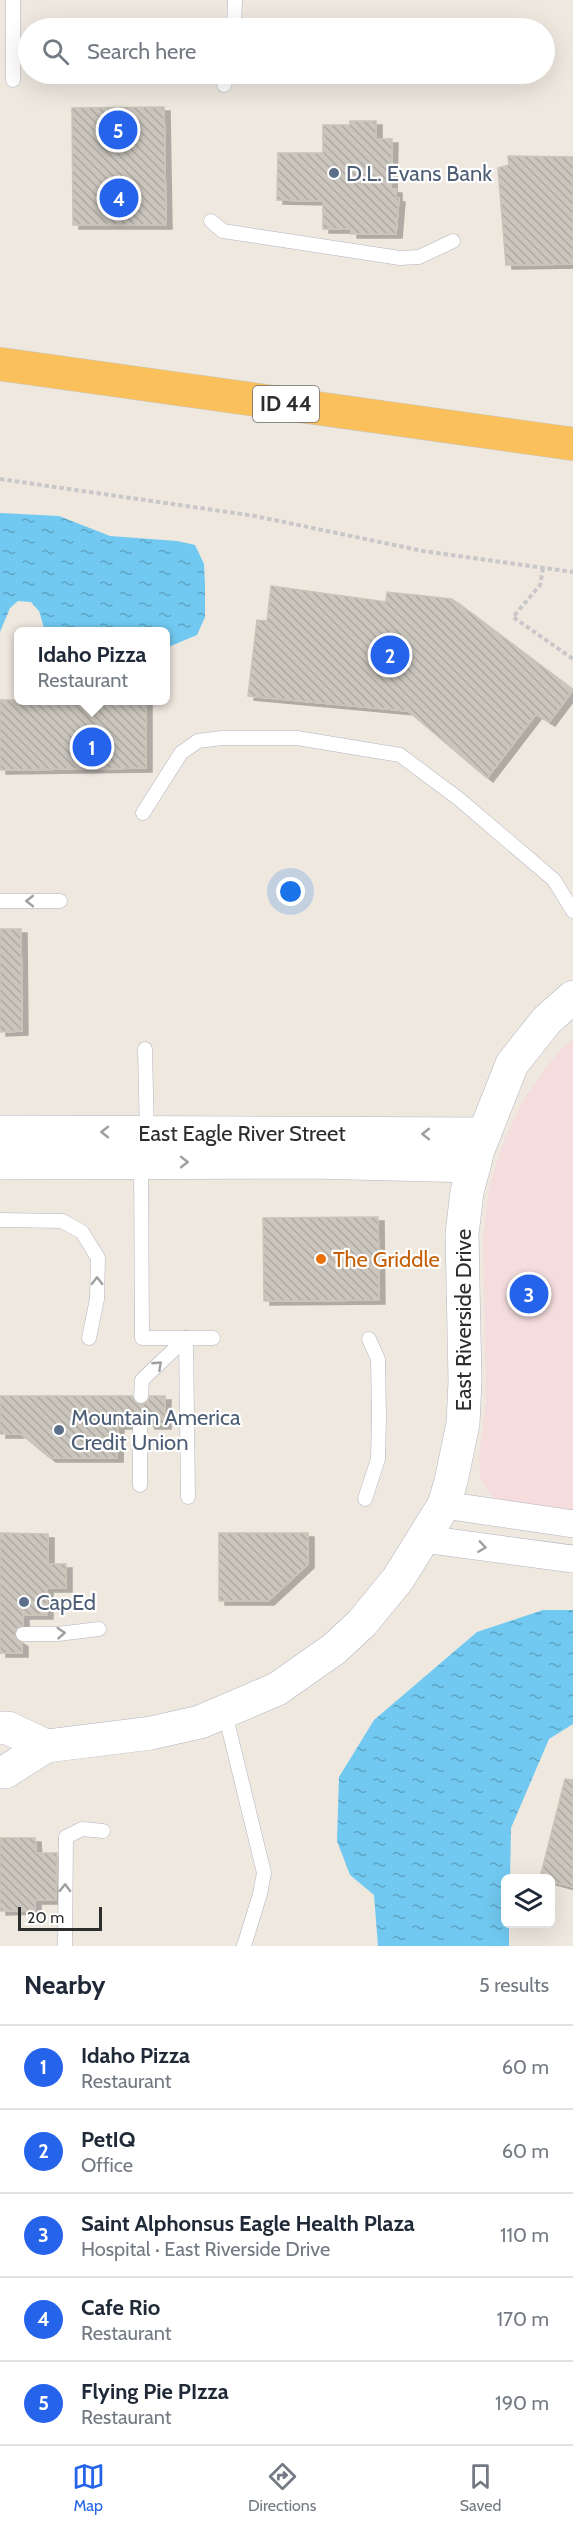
<!DOCTYPE html>
<html lang="en">
<head>
<meta charset="utf-8">
<style>
  :root { --surface:#fff; --page:#f6f6f7; --text:#1f2937; --muted:#747a83; --line:#e0e1e3; --accent:#2563eb }
  body { margin:0; font-family:Cabin,sans-serif; background:var(--page); color:var(--text) }
  .controls { position:absolute; right:18px; bottom:18px; display:grid; overflow:hidden; border-radius:9px; box-shadow:0 6px 24px #0002 }
  .controls button { width:54px; height:54px; display:grid; place-items:center; padding:0; border:0; border-bottom:2px solid var(--line); background:var(--surface); color:var(--text); font:30px sans-serif }
  .scale { position:absolute; left:18px; bottom:15px; width:84px; box-sizing:border-box; padding-left:6px; border:3px solid #2d2d2d; border-top:0; font-size:16px; line-height:21px; white-space:nowrap; color:#2d2d2d; -webkit-text-stroke:4px #fff; paint-order:stroke }
  .you { position:absolute; left:291px; top:892px; width:21px; height:21px; margin:-15px; border:4px solid #fff; border-radius:50%; background:#1a73e8; box-shadow:0 0 0 9px #1a73e833 }
  .badge { display:grid; place-items:center; width:39px; height:39px; border-radius:50%; background:var(--accent); color:#fff; font-size:20px; font-weight:700 }
  .pin { position:absolute; translate:-50% -50%; border:3px solid #fff; box-shadow:0 2px 6px #0006 }
  .popup { position:absolute; left:14px; top:627px; width:156px; height:78px; box-sizing:border-box; display:grid; place-content:center; border-radius:9px; background:var(--surface); filter:drop-shadow(0 2px 4px #0005); font-size:20px; white-space:nowrap; color:var(--muted) }
  .popup b { font-size:22px; color:var(--text) }
  .popup::after { content:''; position:absolute; left:50%; top:100%; margin-left:-12px; border:12px solid transparent; border-top-color:var(--surface) }
  .list { margin:0; padding:0; list-style:none }
  h2 { display:flex; justify-content:space-between; align-items:center; height:78px; margin:0; padding:0 24px; font-size:26px }
  h2 small { font-size:20px; font-weight:400; color:var(--muted) }
  .list li { display:grid; grid-template-columns:39px 1fr auto; gap:18px; align-items:center; box-sizing:border-box; height:84px; padding:0 24px; border-top:2px solid var(--line) }
  .list b { display:block; font-size:22px; white-space:nowrap }
  .list p { margin:0; font-size:20px; white-space:nowrap; color:var(--muted) }
  .list em { font-size:20px; font-style:normal; color:var(--muted) }
  .icon { flex:none; width:33px; height:33px; fill:none; stroke:currentColor; stroke-width:2; stroke-linecap:round; stroke-linejoin:round }
  .map { position:relative; flex:none; width:573px; height:1946px; overflow:hidden }
  .search { position:absolute; background:var(--surface); box-shadow:0 6px 24px #0002; left:18px; right:18px; top:18px; height:66px; display:flex; align-items:center; gap:15px; box-sizing:border-box; padding:0 21px; border-radius:33px; color:var(--muted); font-size:22px }
  .sheet { height:498px; background:var(--surface) }
  nav { display:flex; justify-content:space-around; align-items:center; box-sizing:border-box; height:84px; border-top:2px solid var(--line); background:var(--surface); font-size:16px; color:var(--muted) }
  nav a { display:grid; justify-items:center; gap:3px }
  nav .on { color:var(--accent) }
  .map>svg:first-child { display:block }
  .medical { fill:#f5dddd }
  .water { fill:url(#water-ripples) }
  .building { fill:url(#building-back-hatch); stroke:#cac4b8; stroke-width:1.5; filter:url(#shadow) }
  .lines { fill:none; stroke-linecap:round; stroke-linejoin:round }
  .service-casing { stroke:#b3b4c0; stroke-width:15 }
  .minor-casing { stroke:#b3b4c0; stroke-width:28 }
  .tertiary-casing { stroke:#b3b4c0; stroke-width:34 }
  .trunk-casing { stroke:#c8c8c8; stroke-width:34 }
  .path { stroke:#c8c8c8; stroke-width:4; stroke-dasharray:4.5 3; stroke-linecap:butt }
  .service { stroke:#fff; stroke-width:14 }
  .minor { stroke:#fff; stroke-width:27 }
  .tertiary { stroke:#fff; stroke-width:33 }
  .trunk { stroke:#f9c05c; stroke-width:33 }
  .oneway { stroke:#a0a0a0 }
  .service-dot { fill:#5c6f8a; stroke:#fff; stroke-width:2 }
  .food-dot { fill:#e8710a; stroke:#fff; stroke-width:2 }
  .labels { text-anchor:middle; stroke-width:4.5; stroke-linejoin:round; paint-order:stroke }
  .shield { fill:#fff; stroke:#6c6c6c; stroke-width:1.5 }
  .shield-label { font-size:21px; font-weight:bold; fill:#2d2d2d }
  .service-label { font-size:22px; fill:#4e5e75; stroke:#fff; text-anchor:start }
  .street-label { font-size:22px; fill:#2d2d2d; stroke:#fff }
  .food-label { font-size:22px; fill:#c56008; stroke:#fff; text-anchor:start }
</style>
</head>
<body>
<div class="map">
<svg width="573" height="1946" viewBox="0 0 573 1946">
  <defs>
    <pattern id="water-ripples" width="26" height="14" patternUnits="userSpaceOnUse" patternTransform="scale(1.5)"><rect width="26" height="14" fill="#71c9f1"/><path d="M2 4q2-2 4 0t4 0M15 11q2-2 4 0t4 0" fill="none" stroke="#5da4c4"/></pattern>
    <pattern id="building-back-hatch" width="6" height="6" patternUnits="userSpaceOnUse" patternTransform="scale(1.5)"><rect width="6" height="6" fill="#cac6bd"/><path d="M-1 5l2 2M0 0l6 6M5-1l2 2" fill="none" stroke="#aeaaa3"/></pattern>
    <filter id="shadow"><feDropShadow dx="6" dy="4" stdDeviation="0" flood-color="#0004"/></filter>
  </defs>
  <rect width="100%" height="100%" fill="#eee8df"/>
  <!-- medical -->
  <path class="medical" d="M 573,1039 L 573,1512 L 504,1503 L 490,1495 L 480,1478 L 479,1457 L 486,1401 L 483,1239 L 489,1187 L 504,1141 L 522,1101 L 558,1052 Z"/>
  <!-- water -->
  <g class="water">
    <path d="M 0,513 L 59,516 L 110,536 L 177,541 L 195,545 L 204,564 L 205,585 L 205,617 L 197,635 L 166,648 L 166,632 L 45,631 L 39,611 L 31,602 L 18,601 L 10,608 L 0,632 Z"/>
    <path d="M 543,1610 L 573,1610 L 573,1724 L 549,1739 L 511,1828 L 510,1878 L 506,1878 L 506,1924 L 509,1924 L 509,1946 L 378,1946 L 374,1895 L 350,1875 L 337,1841 L 339,1777 L 374,1720 L 477,1632 Z"/>
  </g>
  <!-- building -->
  <g class="building">
    <path d="M 164,107 L 166,225 L 73,225 L 72,108 Z"/>
    <path d="M 350,121 L 376,121 L 376,139 L 392,139 L 391,189 L 396,189 L 396,198 L 399,198 L 396,234 L 351,234 L 351,229 L 323,229 L 323,201 L 277,200 L 278,153 L 323,153 L 323,125 L 350,125 Z"/>
    <path d="M 508,156 L 573,157 L 573,264 L 506,265 L 498,168 L 509,165 Z"/>
    <path d="M 271,586 L 386,602 L 387,592 L 452,599 L 573,690 L 549,722 L 536,714 L 487,778 L 408,711 L 248,696 L 257,620 L 267,621 Z"/>
    <path d="M 0,700 L 146,700 L 146,768 L 0,770 Z"/>
    <path d="M 0,929 L 21,929 L 22,1031 L 0,1032 Z"/>
    <path d="M 378,1217 L 379,1300 L 264,1301 L 263,1218 Z"/>
    <path d="M 0,1396 L 132,1396 L 136,1403 L 141,1405 L 148,1401 L 150,1396 L 165,1396 L 165,1425 L 149,1425 L 147,1420 L 141,1416 L 135,1418 L 131,1425 L 118,1425 L 117,1458 L 50,1458 L 21,1434 L 0,1434 Z"/>
    <path d="M 0,1533 L 48,1534 L 48,1564 L 66,1564 L 66,1588 L 47,1588 L 47,1615 L 23,1615 L 23,1625 L 15,1630 L 15,1638 L 22,1643 L 22,1653 L 0,1653 Z"/>
    <path d="M 219,1533 L 308,1533 L 308,1564 L 268,1601 L 219,1601 Z"/>
    <path d="M 565,1779 L 573,1780 L 573,1887 L 550,1881 L 550,1878 L 540,1878 Z"/>
    <path d="M 0,1838 L 35,1838 L 36,1853 L 57,1853 L 56,1900 L 35,1900 L 35,1910 L 0,1911 Z"/>
  </g>
  <g class="lines">
    <!-- service casing -->
    <g class="service-casing">
      <g id="service">
        <path d="M 13,0 L 13,80"/>
        <path d="M 234,28 L 235,0"/>
        <path d="M 224,85 L 228,74"/>
        <path d="M 211,221 L 223,231 L 400,258 L 419,257 L 453,241"/>
        <path d="M 143,813 L 181,753 L 198,741 L 222,738 L 297,738 L 400,755 L 459,799 L 554,880 L 573,911"/>
        <path d="M 0,901 L 60,901"/>
        <path d="M 145,1049 L 147,1134"/>
        <path d="M 141,1162 L 142,1338 L 213,1338"/>
        <path d="M 0,1220 L 62,1221 L 82,1232 L 98,1258 L 97,1299 L 89,1338"/>
        <path d="M 186,1338 L 188,1497"/>
        <path d="M 141,1396 L 142,1380 L 186,1338"/>
        <path d="M 140,1485 L 140,1425"/>
        <path d="M 365,1499 L 378,1459 L 379,1416 L 378,1359 L 369,1339"/>
        <path d="M 23,1634 L 58,1634 L 99,1629"/>
        <path d="M 225,1713 L 264,1873 L 260,1894 L 244,1946"/>
        <path d="M 65,1946 L 66,1837 L 82,1829 L 103,1831"/>
      </g>
    </g>
    <!-- minor casing -->
    <g class="minor-casing">
      <g id="minor">
        <path d="M 444,1505 L 573,1524"/>
        <path d="M 424,1539 L 573,1559"/>
      </g>
    </g>
    <!-- tertiary casing -->
    <g class="tertiary-casing">
      <g id="tertiary">
        <path d="M 0,1132 L 484,1134"/>
        <path d="M 0,1163 L 310,1162 L 474,1166"/>
        <path d="M 0,1728 L 8,1728 L 46,1746"/>
        <path d="M 0,1772 L 5,1772 L 46,1746 L 151,1733 L 200,1722 L 277,1689 L 334,1649 L 362,1623 L 398,1579 L 444,1505 L 451,1481 L 463,1424 L 465,1381 L 462,1234 L 467,1192 L 478,1150 L 512,1064 L 547,1020 L 573,997"/>
      </g>
    </g>
    <!-- trunk casing -->
    <g class="trunk-casing">
      <path id="trunk" d="M 0,364 L 573,444"/>
    </g>
    <!-- path -->
    <g class="path">
      <path d="M 0,479 L 255,516 L 423,551 L 573,572"/>
      <path d="M 543,568 L 540,585 L 513,617 L 573,659"/>
    </g>
    <!-- service -->
    <use href="#service" class="service"/>
    <!-- minor -->
    <use href="#minor" class="minor"/>
    <!-- tertiary -->
    <use href="#tertiary" class="tertiary"/>
    <!-- trunk -->
    <use href="#trunk" class="trunk"/>
  </g>
  <!-- one-way arrows -->
  <defs><path id="oneway-chevron" d="M-2-3.5L2.5 0L-2 3.5" fill="none" stroke-width="1.6" stroke-linecap="round" stroke-linejoin="round" transform="scale(1.5)"/></defs>
  <g class="oneway">
    <use href="#oneway-chevron" transform="translate(30 901) rotate(180)"/>
    <use href="#oneway-chevron" transform="translate(105 1132) rotate(-180)"/>
    <use href="#oneway-chevron" transform="translate(426 1134) rotate(-180)"/>
    <use href="#oneway-chevron" transform="translate(184 1162)"/>
    <use href="#oneway-chevron" transform="translate(97 1281) rotate(-90)"/>
    <use href="#oneway-chevron" transform="translate(158 1365) rotate(-43)"/>
    <use href="#oneway-chevron" transform="translate(482 1547) rotate(8)"/>
    <use href="#oneway-chevron" transform="translate(61 1633) rotate(-4)"/>
    <use href="#oneway-chevron" transform="translate(65 1888) rotate(-89)"/>
  </g>
  <!-- markers -->
  <g class="service-dot">
    <circle cx="334" cy="173" r="6"/>
    <circle cx="59" cy="1430" r="6"/>
    <circle cx="24" cy="1602" r="6"/>
  </g>
  <circle class="food-dot" cx="321" cy="1259" r="6"/>
  <g class="labels">
    <!-- shield labels -->
    <rect class="shield" x="253" y="386" width="66" height="36" rx="4.5"/>
    <g class="shield-label">
      <text x="286" y="411">ID 44</text>
    </g>
    <!-- service labels -->
    <g class="service-label">
      <text x="346" y="181">D.L. Evans Bank</text>
      <text x="71" y="1425">Mountain America<tspan x="71" dy="25">Credit Union</tspan></text>
      <text x="36" y="1610">CapEd</text>
    </g>
    <!-- street labels -->
    <g class="street-label">
      <text x="242" y="1141">East Eagle River Street</text>
      <text transform="translate(463 1320) rotate(-90)" y="8">East Riverside Drive</text>
    </g>
    <!-- food labels -->
    <g class="food-label">
      <text x="333" y="1267">The Griddle</text>
    </g>
  </g>
</svg>
<div class="controls">
<button><svg class="icon" aria-label="layers" viewBox="0 0 24 24"><path d="M12 4l9 5-9 5-9-5zM3 14l9 5 9-5"/></svg></button>
</div>
<div class="scale">20 m</div>
<div class="you"></div>
<div class="pin badge" style="left:92px;top:747px">1</div>
<div class="popup"><b>Idaho Pizza</b>Restaurant</div>
<div class="pin badge" style="left:390px;top:655px">2</div>
<div class="pin badge" style="left:529px;top:1294px">3</div>
<div class="pin badge" style="left:119px;top:198px">4</div>
<div class="pin badge" style="left:118px;top:130px">5</div>
<div class="search"><svg class="icon" aria-label="search" viewBox="0 0 24 24"><circle cx="10" cy="10" r="6"/><path d="M15 15l6 6"/></svg>Search here</div>
</div>
<section class="sheet">
<h2>Nearby<small>5 results</small></h2>
<ul class="list">
<li><span class="badge">1</span><div><b>Idaho Pizza</b><p>Restaurant</p></div><em>60 m</em></li>
<li><span class="badge">2</span><div><b>PetIQ</b><p>Office</p></div><em>60 m</em></li>
<li><span class="badge">3</span><div><b>Saint Alphonsus Eagle Health Plaza</b><p>Hospital · East Riverside Drive</p></div><em>110 m</em></li>
<li><span class="badge">4</span><div><b>Cafe Rio</b><p>Restaurant</p></div><em>170 m</em></li>
<li><span class="badge">5</span><div><b>Flying Pie PIzza</b><p>Restaurant</p></div><em>190 m</em></li>
</ul>
</section>
<nav>
<a class="on"><svg class="icon" aria-label="map" viewBox="0 0 24 24"><path d="M3 6l6-2 6 2 6-2v14l-6 2-6-2-6 2zM9 4v14M15 6v14"/></svg>Map</a>
<a><svg class="icon" aria-label="directions" viewBox="0 0 24 24"><path d="M12 3l9 9-9 9-9-9zM9 14v-3h6M13 9l2 2-2 2"/></svg>Directions</a>
<a><svg class="icon" aria-label="saved" viewBox="0 0 24 24"><path d="M7 4h10v16l-5-4-5 4z"/></svg>Saved</a>
</nav>
</body>
</html>
